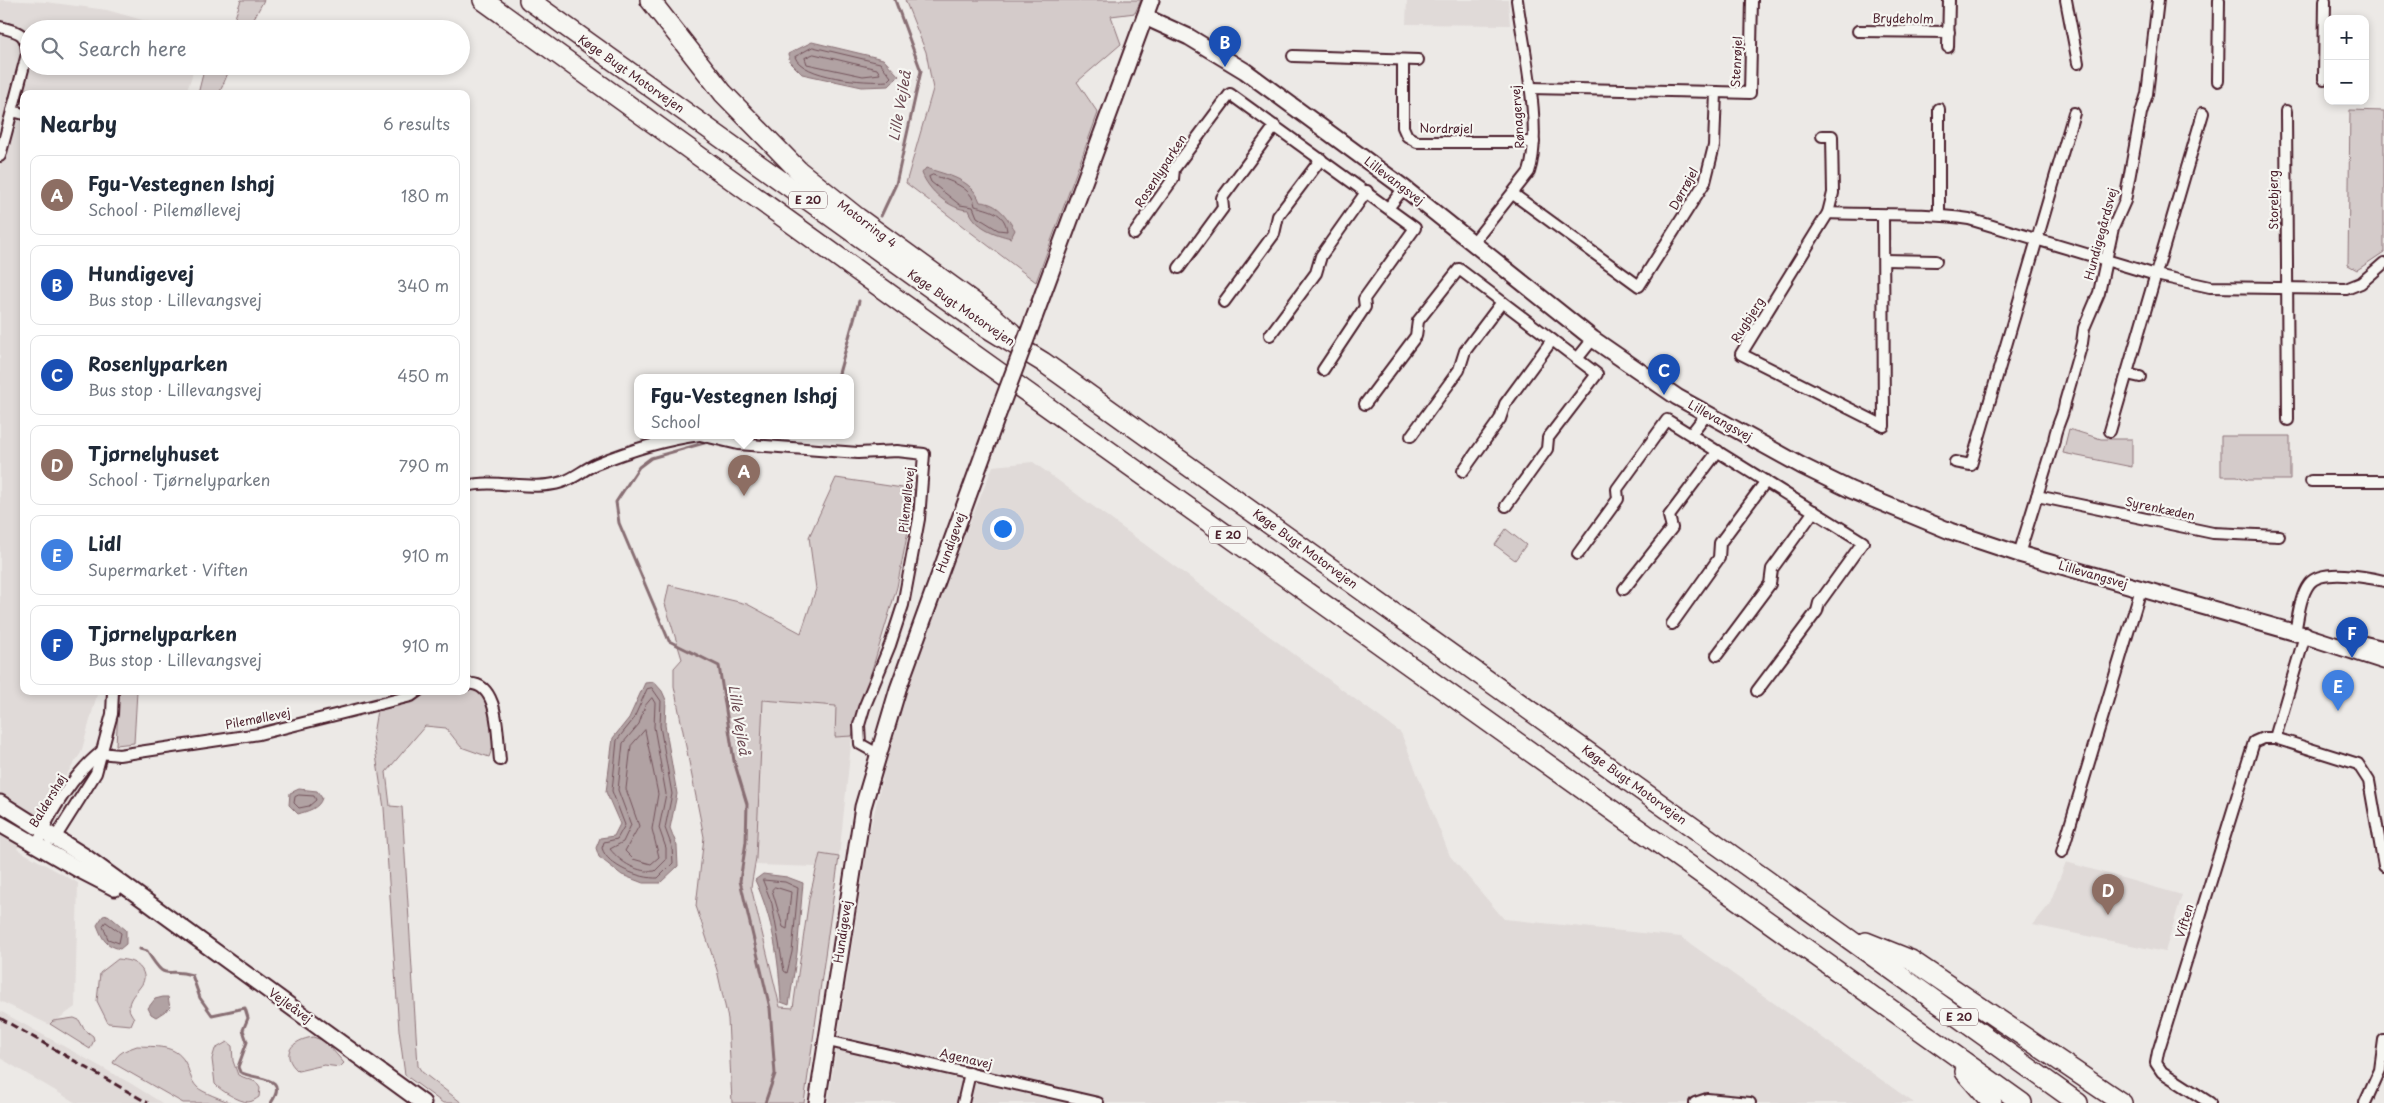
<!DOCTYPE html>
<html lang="en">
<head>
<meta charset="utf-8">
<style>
  :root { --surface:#fff; --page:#f2f2f3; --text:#1f2937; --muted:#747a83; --line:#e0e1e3; --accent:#7c3aed }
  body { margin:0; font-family:"Playpen Sans",sans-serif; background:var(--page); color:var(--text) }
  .controls { position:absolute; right:15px; top:15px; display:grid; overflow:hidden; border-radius:10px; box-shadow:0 2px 8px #0003 }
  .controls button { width:45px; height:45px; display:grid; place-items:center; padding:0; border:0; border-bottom:1px solid var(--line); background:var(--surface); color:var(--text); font:25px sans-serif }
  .you { position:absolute; left:1002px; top:528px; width:18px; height:18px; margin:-12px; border:4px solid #fff; border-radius:50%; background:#1a73e8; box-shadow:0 0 0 8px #1a73e833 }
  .badge { display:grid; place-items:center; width:32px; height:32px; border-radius:50%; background:var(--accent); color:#fff; font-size:16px; font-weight:700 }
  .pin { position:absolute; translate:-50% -41px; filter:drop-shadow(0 1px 2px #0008) }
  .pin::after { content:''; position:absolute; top:26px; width:18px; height:15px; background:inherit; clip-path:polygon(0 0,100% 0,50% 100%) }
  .popup { position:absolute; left:634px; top:374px; width:220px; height:65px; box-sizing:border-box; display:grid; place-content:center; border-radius:10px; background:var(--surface); filter:drop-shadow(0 1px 4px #0005); font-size:16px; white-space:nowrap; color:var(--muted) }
  .popup b { font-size:19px; color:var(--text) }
  .popup::after { content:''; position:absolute; left:50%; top:100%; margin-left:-10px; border:10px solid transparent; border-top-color:var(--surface) }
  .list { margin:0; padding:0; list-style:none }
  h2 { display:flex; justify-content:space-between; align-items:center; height:65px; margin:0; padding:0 20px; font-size:21px }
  h2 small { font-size:16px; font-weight:400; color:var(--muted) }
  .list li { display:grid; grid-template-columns:32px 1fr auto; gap:15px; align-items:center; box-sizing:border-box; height:80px; margin:0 10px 10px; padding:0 10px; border:1px solid var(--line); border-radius:10px }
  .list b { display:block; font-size:19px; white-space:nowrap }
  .list p { margin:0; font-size:16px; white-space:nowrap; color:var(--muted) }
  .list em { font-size:16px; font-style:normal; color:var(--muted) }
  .icon { flex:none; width:28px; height:28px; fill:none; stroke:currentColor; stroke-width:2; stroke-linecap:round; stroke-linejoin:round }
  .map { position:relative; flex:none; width:2384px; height:1103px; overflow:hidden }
  .search { position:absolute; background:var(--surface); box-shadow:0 2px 8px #0003; left:20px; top:20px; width:450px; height:55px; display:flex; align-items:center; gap:12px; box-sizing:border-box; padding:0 18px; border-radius:28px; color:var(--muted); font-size:19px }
  .panel { position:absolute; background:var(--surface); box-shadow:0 2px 8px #0003; left:20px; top:90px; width:450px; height:605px; border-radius:10px }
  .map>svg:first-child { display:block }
  .built { fill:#e0dad8 }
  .green { fill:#d4cbca; stroke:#8f757a }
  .water { fill:#b1a2a3; stroke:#886e73 }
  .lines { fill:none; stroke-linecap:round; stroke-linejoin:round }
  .shore { stroke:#73535b; stroke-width:1 }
  .stream { stroke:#886e73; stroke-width:3 }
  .street-casing { stroke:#4a1f2b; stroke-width:14 }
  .secondary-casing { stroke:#4a1f2b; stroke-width:19 }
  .highway-casing { stroke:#4a1f2b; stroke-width:22 }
  .street { stroke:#f6f6f2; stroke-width:10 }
  .secondary { stroke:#f6f6f2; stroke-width:15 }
  .highway { stroke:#f6f6f2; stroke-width:19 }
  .rail { stroke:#4a1f2b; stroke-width:3; stroke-dasharray:8 4; stroke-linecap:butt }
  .secondary-bridge-casing { stroke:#4a1f2b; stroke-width:19; stroke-linecap:butt }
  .secondary-bridge { stroke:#f6f6f2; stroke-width:15 }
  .labels { text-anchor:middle; stroke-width:4.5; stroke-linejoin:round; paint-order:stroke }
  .shield { fill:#f6f6f2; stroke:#7e6067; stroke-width:1 }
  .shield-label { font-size:11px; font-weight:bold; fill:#4a1f2b }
  .street-label { font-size:12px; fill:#4a1f2b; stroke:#f6f6f2 }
  .water-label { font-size:14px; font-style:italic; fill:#6e4d55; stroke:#f6f6f2 }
</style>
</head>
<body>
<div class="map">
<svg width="2384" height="1103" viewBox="0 0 2384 1103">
  <rect width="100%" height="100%" fill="#ece9e6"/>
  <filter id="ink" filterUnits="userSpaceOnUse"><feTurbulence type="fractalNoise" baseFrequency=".02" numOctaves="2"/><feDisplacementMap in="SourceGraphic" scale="10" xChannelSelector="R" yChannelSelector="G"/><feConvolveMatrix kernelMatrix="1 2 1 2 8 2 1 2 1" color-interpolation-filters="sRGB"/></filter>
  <g filter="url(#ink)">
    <!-- built -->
    <g class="built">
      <path d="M 0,0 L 46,2 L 107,10 L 174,29 L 29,29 L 29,66 L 195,66 L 186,94 L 24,94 L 24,691 L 98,691 L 81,753 L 17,849 L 78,883 L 75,1007 L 50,1025 L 0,1001 Z"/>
      <path d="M 1407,0 L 1508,0 L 1510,25 L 1406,24 Z"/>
      <path d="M 1033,462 L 1401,733 L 1450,856 L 1504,919 L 1681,937 L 1914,1103 L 828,1103 L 869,834 L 895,726 L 949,573 L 993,466 Z"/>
      <path d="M 763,700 L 837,706 L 835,737 L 852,736 L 839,857 L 820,854 L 817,867 L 755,865 Z"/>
      <path d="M 2066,862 L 2182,895 L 2165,952 L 2033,925 L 2049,905 Z"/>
      <path d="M 0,1011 L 130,1083 L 162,1103 L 76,1103 L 0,1058 Z"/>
    </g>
    <!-- green -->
    <g class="green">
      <path d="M 241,0 L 264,0 L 248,29 L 231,29 Z"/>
      <path d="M 905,0 L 1141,0 L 1135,13 L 1111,16 L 1121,44 L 1077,82 L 1098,113 L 1036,282 L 906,183 L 933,89 L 926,52 Z"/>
      <path d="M 205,66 L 231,66 L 219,94 L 198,94 Z"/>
      <path d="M 2350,110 L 2384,111 L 2384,252 L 2357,270 L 2348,265 Z"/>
      <path d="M 2069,429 L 2101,439 L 2132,439 L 2132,467 L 2063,453 Z"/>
      <path d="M 2221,436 L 2290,436 L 2290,480 L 2248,480 L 2237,476 L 2221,476 Z"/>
      <path d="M 836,478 L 916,490 L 897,587 L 852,736 L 835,737 L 836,706 L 763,700 L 756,858 L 751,887 L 780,1007 L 793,1008 L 809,899 L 820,854 L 839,857 L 804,1103 L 732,1103 L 728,1019 L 717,970 L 696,906 L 704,837 L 674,686 L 674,668 L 682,659 L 665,604 L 669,585 L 747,604 L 801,633 L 816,589 L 809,537 Z"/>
      <path d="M 1506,529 L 1526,545 L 1515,560 L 1495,545 Z"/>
      <path d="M 466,689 L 474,689 L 486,697 L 494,744 L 489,757 L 461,747 L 446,728 L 425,726 L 386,772 L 390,806 L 402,807 L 418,1066 L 422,1072 L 462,1103 L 443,1103 L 405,1075 L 399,1030 L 384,808 L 373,735 L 377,710 L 433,691 L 466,691 Z"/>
      <path d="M 119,691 L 137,691 L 134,743 L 116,745 Z"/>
      <path d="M 118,959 C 127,960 136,961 142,970 C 151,986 128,992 129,1008 C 129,1011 132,1015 134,1018 L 131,1025 L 108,1023 L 97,1001 L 100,973 Z"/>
      <path d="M 74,1018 L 79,1020 L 84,1029 L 93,1036 L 94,1040 L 90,1049 L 50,1024 L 53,1021 Z"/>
      <path d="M 313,1037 L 325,1041 L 344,1063 L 340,1067 L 324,1065 L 298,1071 C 279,1054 292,1040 313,1037 Z"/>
      <path d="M 227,1042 L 232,1046 L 233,1061 L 238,1075 L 256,1082 L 260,1088 L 259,1097 C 256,1099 252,1102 248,1102 C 240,1102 221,1091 215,1084 L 212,1059 L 215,1049 Z"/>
      <path d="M 137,1046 C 155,1047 175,1044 185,1062 C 190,1071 190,1080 197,1087 C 201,1092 224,1100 231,1103 L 183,1103 L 113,1063 C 118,1052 126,1050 137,1046 Z"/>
    </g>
    <!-- water -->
    <g class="water">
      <path d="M 812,42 L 883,59 L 899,76 L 889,86 L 862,87 L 802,74 L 790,62 L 788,54 Z"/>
      <path d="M 926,168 C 947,175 972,179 980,202 C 998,203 1006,216 1015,230 L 1011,238 C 994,234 975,227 969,210 C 950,210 928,190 922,173 Z"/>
      <path d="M 654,682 L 662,691 L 666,700 L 665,725 L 677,794 L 670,828 L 677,846 L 678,866 L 660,883 L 643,883 L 622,875 L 599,857 L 596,848 L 600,838 L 614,836 L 620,824 L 606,792 L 613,738 L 629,718 L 645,683 Z"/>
      <path d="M 299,789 L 317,791 L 322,798 C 319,809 307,811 298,814 L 289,805 L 290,793 Z"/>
      <path d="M 763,874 L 787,877 L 803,883 L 797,953 L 789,1005 L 781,1002 C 779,960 773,919 755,880 Z"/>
      <path d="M 108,915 L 126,930 L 126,944 L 120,949 C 105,945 103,940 97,925 L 103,916 Z"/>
      <path d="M 163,997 L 168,997 L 170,1008 L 156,1017 L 151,1014 L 148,1008 L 155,999 Z"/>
    </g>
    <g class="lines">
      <!-- shore -->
      <g class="shore">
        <path d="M 813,47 L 880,63 L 891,77 L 887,81 C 866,83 802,78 795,57 Z"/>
        <path d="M 814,54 L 877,69 L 880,74 L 863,76 L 807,64 L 805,58 Z"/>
        <path d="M 933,175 C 949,181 972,186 975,206 C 989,210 1005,212 1007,231 L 998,230 L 977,217 L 973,207 L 960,205 L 931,182 L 929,177 Z"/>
        <path d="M 652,688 L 661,701 L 660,726 L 672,794 L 665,828 L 672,847 L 673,863 L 658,878 C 640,879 607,866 602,848 L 604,842 L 617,839 L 625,825 L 612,791 L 617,740 L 633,720 L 647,689 Z"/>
        <path d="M 652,698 L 655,703 L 654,727 L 666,794 L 659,828 L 666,848 L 666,860 L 655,871 C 638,873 621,863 610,849 L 623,842 L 631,825 L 618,790 L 623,743 L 639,724 L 645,706 Z"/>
        <path d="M 645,730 L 658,794 L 652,829 L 659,857 L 651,864 L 633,859 L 625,851 L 639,826 L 626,789 L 631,746 Z"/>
        <path d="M 299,795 L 314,796 L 316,800 L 309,806 L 299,808 L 294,803 L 295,797 Z"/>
        <path d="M 763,880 L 785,882 L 798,888 L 792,952 L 787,973 L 784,971 L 772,904 Z"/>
        <path d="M 775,887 L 791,892 L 787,929 L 783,927 L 772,890 Z"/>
        <path d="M 106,922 L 121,933 L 119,943 L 108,939 L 103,926 Z"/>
      </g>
      <!-- stream -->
      <g class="stream">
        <path d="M 881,216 L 896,184 L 921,71 L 895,0"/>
        <path d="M 838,377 L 859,301"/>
        <path d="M 749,435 L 756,437 L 763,435"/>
        <path d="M 711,441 L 651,458 L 639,467 L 616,502 L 619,523 L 669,641 L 719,666 L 734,761 L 747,804 L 746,842 L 740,881 L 770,1008 L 775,1074 L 765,1103"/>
        <path d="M 140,949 L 147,951 C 168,985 163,966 192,975 L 200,998 L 212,1015 L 245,1008 L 248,1018 L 243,1030 L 247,1042 L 238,1067 L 240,1072 C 256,1081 290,1074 271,1103"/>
      </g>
      <!-- street casing -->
      <g class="street-casing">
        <g id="street">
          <path d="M 2066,0 L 2078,63"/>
          <path d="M 0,27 C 18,32 27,32 27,54 L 12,111"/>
          <path d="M 1858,31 L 1949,32"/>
          <path d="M 1948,47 L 1949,0"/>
          <path d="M 1293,56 L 1418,60"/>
          <path d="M 1403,60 L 1403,127 L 1407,136 L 1417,142 L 1534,142"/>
          <path d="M 2324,79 L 2325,0"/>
          <path d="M 2218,81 L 2219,0"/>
          <path d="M 1716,92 L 1750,93 L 1752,0"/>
          <path d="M 2286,111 L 2288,420"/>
          <path d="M 1822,136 L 1832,136 L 1833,193 L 1828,213 L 1741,354 L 1884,426 L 1883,216"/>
          <path d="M 0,156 L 12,111 L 24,114"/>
          <path d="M 1513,194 L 1639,286 L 1705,182 L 1714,146 L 1716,92 L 1530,88"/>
          <path d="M 1389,207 L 1404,188"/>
          <path d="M 1828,213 C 1875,215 1922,212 1969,219 L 2156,275 L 2210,287 L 2346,289 L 2361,283 L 2384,263"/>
          <path d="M 1939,214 L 1939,109"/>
          <path d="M 1134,234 L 1173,179 L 1174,169 L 1230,94 L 1415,228 L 1364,299 L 1365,307 L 1323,370"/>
          <path d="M 1473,243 L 1529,172 C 1543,131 1523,45 1517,0"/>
          <path d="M 1884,260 L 1936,261"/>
          <path d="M 1179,268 L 1223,208 L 1222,198 L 1275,126"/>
          <path d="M 1224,302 L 1274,234 L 1278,216 L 1321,159"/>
          <path d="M 1270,335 L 1316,273 L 1321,256 L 1367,191"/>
          <path d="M 1577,359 L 1593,339"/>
          <path d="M 2127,374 L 2140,377"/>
          <path d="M 1365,404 L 1416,336 L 1418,321 L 1459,269 L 1597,374 L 1548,438 L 1547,449 L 1506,506"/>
          <path d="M 2110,431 L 2203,113"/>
          <path d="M 1691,434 L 1707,413"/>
          <path d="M 700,435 L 738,444 L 858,453 L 897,451 L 924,454 L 919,519 L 903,605 L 890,645 L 864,708 L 859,725 L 860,744 L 878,754"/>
          <path d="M 1411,436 L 1459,370 L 1465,351 L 1502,302"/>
          <path d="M 1955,462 L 1971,465 L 2074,113"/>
          <path d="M 1463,471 L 1500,419 L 1505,404 L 1552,340"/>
          <path d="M 2311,481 L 2384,481"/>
          <path d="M 466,486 C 497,478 530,492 562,482 C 574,479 584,469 596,464 C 628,451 664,440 699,435"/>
          <path d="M 2037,496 L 2213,533 L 2279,536"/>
          <path d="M 1578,554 L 1618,499 L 1617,489 L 1667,420 L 1863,542 L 1819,603 L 1817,611 L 1757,691"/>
          <path d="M 2019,554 L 2054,441 C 2055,427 2064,416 2065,402 L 2082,343 L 2084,328 L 2099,293 L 2113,228 L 2125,201 L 2141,113 L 2147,94 L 2158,0"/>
          <path d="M 1624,589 L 1672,528 L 1669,516 L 1718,451"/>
          <path d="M 1672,624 L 1719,558 L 1720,543 L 1766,481"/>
          <path d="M 2295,633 C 2298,618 2300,596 2309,584 C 2321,568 2367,577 2384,581"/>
          <path d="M 1717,655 L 1770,584 L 1772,569 L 1814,511"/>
          <path d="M 466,684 C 500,679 497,737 500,760"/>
          <path d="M 2275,738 L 2306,632"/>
          <path d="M 100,753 L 119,755 L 259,734 L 411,696 L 418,691"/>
          <path d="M 50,840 L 55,838 L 96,773 L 112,714 L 113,691"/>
          <path d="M 38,845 C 45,817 77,771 100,753"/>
          <path d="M 2062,852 L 2141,589"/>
          <path d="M 828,1041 L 1098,1103"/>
          <path d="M 963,1103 L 970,1073"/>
          <path d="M 1695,1103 L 1707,1099 L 1750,1103"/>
          <path d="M 2210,1103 L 2162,1072 L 2156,1063 L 2158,1052 L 2254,742 L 2263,738 L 2275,738 L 2358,764 L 2369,781 L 2384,866"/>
          <path d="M 2365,1103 L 2380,1070 L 2384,1040"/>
        </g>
      </g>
      <!-- secondary casing -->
      <g class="secondary-casing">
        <g id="secondary">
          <path d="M 1145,17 L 1189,37 L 1245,71 L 1404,188 L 1593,339 L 1677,397 L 1802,466 L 1851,490 L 1950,531 L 2019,554 L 2300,634 L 2384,661"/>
          <path d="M 1034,318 L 1151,0"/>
          <path d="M 2354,642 L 2384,649"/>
          <path d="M 0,803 L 84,856 L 423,1103"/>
          <path d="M 0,824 L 78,869 L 115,888"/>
          <path d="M 817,1103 L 863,807 L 898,689 L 999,411"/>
        </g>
      </g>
      <!-- highway casing -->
      <g class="highway-casing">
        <g id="highway">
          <path d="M 483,0 L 902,303 L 2022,1103"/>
          <path d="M 529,0 L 981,324 L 1043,362 L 2078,1103"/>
          <path d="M 650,0 L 723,93 L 798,170 L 858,218 L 990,314 L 1011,332"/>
          <path d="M 1866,942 L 1911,960 L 2122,1103"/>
          <path d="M 1965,1072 L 1992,1103"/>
        </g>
      </g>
      <!-- street -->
      <use href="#street" class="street"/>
      <!-- secondary -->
      <use href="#secondary" class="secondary"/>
      <!-- highway -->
      <use href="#highway" class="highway"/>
      <!-- rail -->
      <path class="rail" d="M 0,1018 L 148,1103"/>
      <!-- secondary-bridge casing -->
      <g class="secondary-bridge-casing">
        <path id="secondary-bridge" d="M 999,411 L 1034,318"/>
      </g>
      <!-- secondary-bridge -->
      <use href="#secondary-bridge" class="secondary-bridge"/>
    </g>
  </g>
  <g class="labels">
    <!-- shield labels -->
    <g class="shield">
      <rect x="789" y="191.5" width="38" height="17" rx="4"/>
      <rect x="1209" y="526.5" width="38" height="17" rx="4"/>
      <rect x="1940" y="1008.5" width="38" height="17" rx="4"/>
    </g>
    <g class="shield-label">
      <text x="808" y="204">E 20</text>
      <text x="1228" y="539">E 20</text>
      <text x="1959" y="1021">E 20</text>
    </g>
    <!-- street labels -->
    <g class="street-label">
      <text transform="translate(1903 19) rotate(1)" y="4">Brydeholm</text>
      <text transform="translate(1737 62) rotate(-87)" y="4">Stenrøjel</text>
      <text transform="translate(631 74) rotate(35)" y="4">Køge Bugt Motorvejen</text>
      <text transform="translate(1518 117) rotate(-94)" y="4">Rønagervej</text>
      <text transform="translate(1446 129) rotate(1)" y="4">Nordrøjel</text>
      <text transform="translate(1161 171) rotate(-57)" y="4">Rosenlyparken</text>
      <text transform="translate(1394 181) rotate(37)" y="4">Lillevangsvej</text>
      <text transform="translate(1684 189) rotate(-61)" y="4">Dørrøjel</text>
      <text transform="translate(2274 200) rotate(-90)" y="4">Storebjerg</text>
      <text transform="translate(867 224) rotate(37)" y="4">Motorring 4</text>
      <text transform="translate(2101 234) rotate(-75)" y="4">Hundigegårdsvej</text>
      <text transform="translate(961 308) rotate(34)" y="4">Køge Bugt Motorvejen</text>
      <text transform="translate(1748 320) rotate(-58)" y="4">Rugbjerg</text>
      <text transform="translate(1720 421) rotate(29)" y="4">Lillevangsvej</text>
      <text transform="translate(907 500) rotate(-84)" y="4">Pilemøllevej</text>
      <text transform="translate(2160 509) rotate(12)" y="4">Syrenkæden</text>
      <text transform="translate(951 543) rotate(-70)" y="4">Hundigevej</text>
      <text transform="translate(1305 549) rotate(36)" y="4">Køge Bugt Motorvejen</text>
      <text transform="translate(2093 575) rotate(16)" y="4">Lillevangsvej</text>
      <text transform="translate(258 719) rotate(-11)" y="4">Pilemøllevej</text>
      <text transform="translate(1634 785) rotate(36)" y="4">Køge Bugt Motorvejen</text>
      <text transform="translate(48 801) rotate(-59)" y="4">Baldershøj</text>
      <text transform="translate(2185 921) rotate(-73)" y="4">Viften</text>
      <text transform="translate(843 932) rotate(-82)" y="4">Hundigevej</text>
      <text transform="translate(290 1006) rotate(36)" y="4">Vejleåvej</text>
      <text transform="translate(966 1059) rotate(13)" y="4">Agenavej</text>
    </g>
    <!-- water labels -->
    <g class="water-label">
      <text transform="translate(900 106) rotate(-80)" y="5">Lille Vejleå</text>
      <text transform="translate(739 720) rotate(81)" y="5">Lille Vejleå</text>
    </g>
  </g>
</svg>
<div class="controls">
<button>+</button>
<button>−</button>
</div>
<div class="you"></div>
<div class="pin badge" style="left:744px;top:496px;background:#8d6e63">A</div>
<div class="popup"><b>Fgu-Vestegnen Ishøj</b>School</div>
<div class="pin badge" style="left:1225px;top:67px;background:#1a4fb4">B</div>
<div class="pin badge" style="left:1664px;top:395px;background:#1a4fb4">C</div>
<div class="pin badge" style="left:2108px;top:915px;background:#8d6e63">D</div>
<div class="pin badge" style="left:2338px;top:711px;background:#3f7fe0">E</div>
<div class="pin badge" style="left:2352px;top:658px;background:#1a4fb4">F</div>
<div class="search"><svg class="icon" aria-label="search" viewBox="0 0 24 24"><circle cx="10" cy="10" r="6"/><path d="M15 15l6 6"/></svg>Search here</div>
<section class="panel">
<h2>Nearby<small>6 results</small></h2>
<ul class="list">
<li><span class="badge" style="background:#8d6e63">A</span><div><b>Fgu-Vestegnen Ishøj</b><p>School · Pilemøllevej</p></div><em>180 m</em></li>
<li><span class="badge" style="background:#1a4fb4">B</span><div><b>Hundigevej</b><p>Bus stop · Lillevangsvej</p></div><em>340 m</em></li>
<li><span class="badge" style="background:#1a4fb4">C</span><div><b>Rosenlyparken</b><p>Bus stop · Lillevangsvej</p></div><em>450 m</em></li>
<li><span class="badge" style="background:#8d6e63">D</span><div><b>Tjørnelyhuset</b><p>School · Tjørnelyparken</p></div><em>790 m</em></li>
<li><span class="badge" style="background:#3f7fe0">E</span><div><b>Lidl</b><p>Supermarket · Viften</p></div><em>910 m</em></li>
<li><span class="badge" style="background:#1a4fb4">F</span><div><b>Tjørnelyparken</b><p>Bus stop · Lillevangsvej</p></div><em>910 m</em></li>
</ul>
</section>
</div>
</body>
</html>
